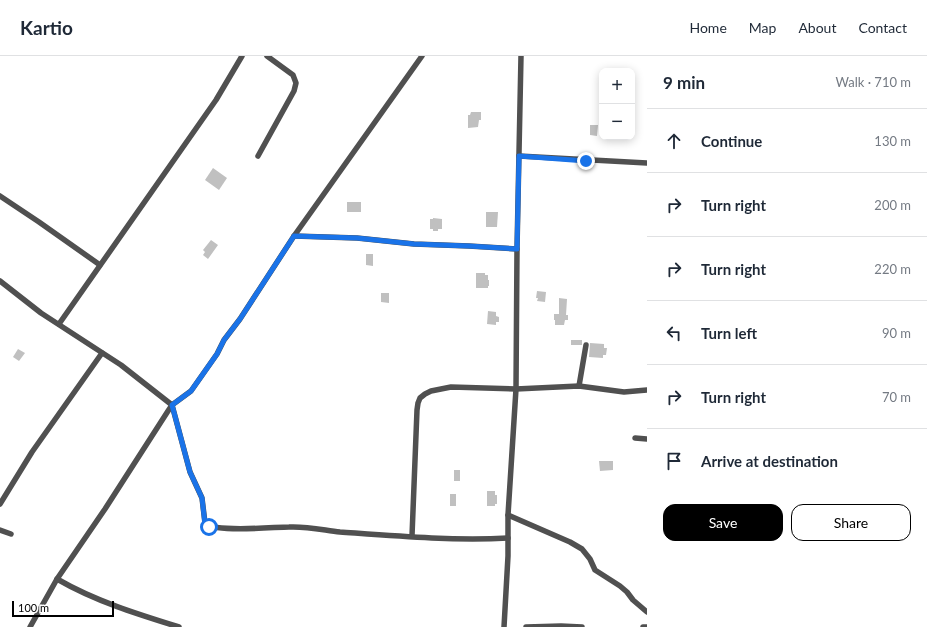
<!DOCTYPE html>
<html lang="en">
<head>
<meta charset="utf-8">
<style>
  :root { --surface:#fff; --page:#f2f2f3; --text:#1f2937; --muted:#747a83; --line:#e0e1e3; --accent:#000 }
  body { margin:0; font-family:Lato,sans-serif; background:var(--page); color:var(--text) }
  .controls { position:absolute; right:12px; top:12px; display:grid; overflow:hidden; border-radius:8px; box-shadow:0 2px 10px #0003 }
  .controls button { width:36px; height:36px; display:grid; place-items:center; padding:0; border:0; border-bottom:1px solid var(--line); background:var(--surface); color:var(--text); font:20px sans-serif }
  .scale { position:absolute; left:12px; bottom:10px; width:102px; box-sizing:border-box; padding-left:4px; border:2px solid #000; border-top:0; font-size:11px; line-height:14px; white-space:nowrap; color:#000; -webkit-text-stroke:3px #fff; paint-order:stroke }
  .stop { position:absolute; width:12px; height:12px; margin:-9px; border:3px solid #1a73e8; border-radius:50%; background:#fff }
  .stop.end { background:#1a73e8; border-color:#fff; box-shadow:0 1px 4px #0008 }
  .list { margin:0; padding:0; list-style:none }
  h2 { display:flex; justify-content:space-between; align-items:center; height:52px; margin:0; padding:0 16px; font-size:17px }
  h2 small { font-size:13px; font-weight:400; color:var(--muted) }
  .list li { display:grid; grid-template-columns:26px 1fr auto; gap:12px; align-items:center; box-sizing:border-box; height:64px; padding:0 16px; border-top:1px solid var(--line) }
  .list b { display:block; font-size:15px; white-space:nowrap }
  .list em { font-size:13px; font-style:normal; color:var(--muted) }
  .actions { display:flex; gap:8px; padding:12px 16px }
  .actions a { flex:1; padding:9px 0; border:1px solid var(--accent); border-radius:12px; text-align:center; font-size:14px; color:var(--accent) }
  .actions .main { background:var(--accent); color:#fff }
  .icon { flex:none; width:22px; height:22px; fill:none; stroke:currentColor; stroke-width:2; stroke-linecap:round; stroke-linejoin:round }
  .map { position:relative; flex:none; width:647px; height:571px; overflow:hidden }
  header { display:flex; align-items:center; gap:24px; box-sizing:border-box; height:56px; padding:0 20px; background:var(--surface); border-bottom:1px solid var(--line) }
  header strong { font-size:19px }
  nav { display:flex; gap:22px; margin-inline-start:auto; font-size:14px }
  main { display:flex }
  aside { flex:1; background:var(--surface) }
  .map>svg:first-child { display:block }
  .building { fill:#c0c0c0 }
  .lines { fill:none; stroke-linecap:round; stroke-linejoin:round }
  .street { stroke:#505050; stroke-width:5.5 }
  .route { stroke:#1a73e8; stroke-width:5 }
</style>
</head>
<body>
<header>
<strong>Kartio</strong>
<nav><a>Home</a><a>Map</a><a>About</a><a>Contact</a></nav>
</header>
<main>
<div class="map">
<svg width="647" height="571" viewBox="0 0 647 571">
  <rect width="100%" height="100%" fill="#fff"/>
  <!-- building -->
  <g class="building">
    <path d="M 471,56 L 481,56 L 481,64 L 479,64 L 478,71 L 468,72 L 468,59 L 470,59 Z"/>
    <path d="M 590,69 L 598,69 L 597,80 L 590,79 Z"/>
    <path d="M 213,112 L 227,122 L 219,134 L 205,124 Z"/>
    <rect x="347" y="146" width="14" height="10"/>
    <path d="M 486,156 L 498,156 L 497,171 L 486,171 Z"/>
    <path d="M 433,162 L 442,163 L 442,173 L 438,173 L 438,175 L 433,175 L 433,173 L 430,173 L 430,163 L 433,163 Z"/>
    <path d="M 211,184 L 218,189 L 208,203 L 203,199 L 205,196 L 203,194 Z"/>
    <path d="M 366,198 L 373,198 L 373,210 L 366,209 Z"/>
    <path d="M 476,217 L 485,217 L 485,219 L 488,219 L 488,224 L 489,224 L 489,230 L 488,230 L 488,232 L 476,232 Z"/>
    <path d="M 537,235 L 546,236 L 545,246 L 537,245 L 538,242 L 536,242 Z"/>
    <path d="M 381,237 L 389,237 L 389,247 L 381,246 Z"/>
    <path d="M 559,242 L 567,243 L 566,259 L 568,259 L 568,264 L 565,264 L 564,269 L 555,269 L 555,264 L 554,264 L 554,258 L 559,258 Z"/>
    <path d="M 488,255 L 496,256 L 496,260 L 499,261 L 499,266 L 496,266 L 496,269 L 487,268 Z"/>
    <rect x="571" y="284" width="11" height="5"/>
    <path d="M 590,287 L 604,288 L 604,292 L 607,292 L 606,299 L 603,299 L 603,302 L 589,301 Z"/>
    <path d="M 18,293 L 25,297 L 19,305 L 13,301 Z"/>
    <path d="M 599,405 L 613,405 L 613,414 L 600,415 Z"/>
    <rect x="454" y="414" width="6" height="11"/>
    <path d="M 487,435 L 495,435 L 495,439 L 497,439 L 497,448 L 495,448 L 495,450 L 487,450 Z"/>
    <rect x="450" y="438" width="6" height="12"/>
  </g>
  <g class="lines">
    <!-- street -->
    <g class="street">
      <path d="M 258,100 L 294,35 L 296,27 L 293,19 L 267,0"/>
      <path d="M 519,100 L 647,107"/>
      <path d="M 0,140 L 39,166 L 100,209"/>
      <path d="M 294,180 L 357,182 L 414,188 L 469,190 L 517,193"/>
      <path d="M 0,225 L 41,257 L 121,309 L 172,349 L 190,416 L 202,442 L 205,467 C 213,477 274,471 289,471 C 306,470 323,474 340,476 C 395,480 453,485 508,482"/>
      <path d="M 59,268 L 216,44 L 242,0"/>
      <path d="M 579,330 L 586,289"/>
      <path d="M 635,382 L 647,383"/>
      <path d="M 0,448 L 32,396 L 102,297"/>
      <path d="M 508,459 L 570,486 L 582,493 L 590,503 L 595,514 L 620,530 L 627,536 L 633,544 L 647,556"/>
      <path d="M 0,474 L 11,478"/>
      <path d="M 412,480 L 417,354 L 418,347 L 420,342 L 425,338 L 431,335 L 451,331 L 516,333 L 579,330 L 624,336 L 647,334"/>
      <path d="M 57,523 C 95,545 137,558 179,571"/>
      <path d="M 30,571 L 57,523 L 105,453 L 168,355 L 172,349 L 191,335 L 217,298 L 224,284 L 240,263 L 294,180 L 422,0"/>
      <path d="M 504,571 L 508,500 L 508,459 L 516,333 L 517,193 L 521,0"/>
      <path d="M 526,571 L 561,570 L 582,571"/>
      <path d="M 643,571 L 647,571"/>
    </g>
  </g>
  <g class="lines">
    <!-- route -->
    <path class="route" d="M 209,471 L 205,468 L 202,442 L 190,416 L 172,349 L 191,335 L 217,298 L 224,284 L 240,263 L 294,180 L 357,182 L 414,188 L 469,190 L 517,193 L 519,100 L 586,105"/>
  </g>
</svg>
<div class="controls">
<button>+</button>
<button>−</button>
</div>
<div class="scale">100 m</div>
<div class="stop" style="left:209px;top:471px"></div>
<div class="stop end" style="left:586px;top:105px"></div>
</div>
<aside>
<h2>9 min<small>Walk · 710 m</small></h2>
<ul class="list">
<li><svg class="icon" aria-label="ahead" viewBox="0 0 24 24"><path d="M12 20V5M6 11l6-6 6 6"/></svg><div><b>Continue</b></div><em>130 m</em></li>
<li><svg class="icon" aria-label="right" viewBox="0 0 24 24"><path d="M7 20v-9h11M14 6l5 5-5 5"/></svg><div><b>Turn right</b></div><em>200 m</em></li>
<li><svg class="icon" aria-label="right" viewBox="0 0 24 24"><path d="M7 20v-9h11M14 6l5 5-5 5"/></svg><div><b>Turn right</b></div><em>220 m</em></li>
<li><svg class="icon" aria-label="left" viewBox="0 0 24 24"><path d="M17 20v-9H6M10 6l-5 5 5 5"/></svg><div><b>Turn left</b></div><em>90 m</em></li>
<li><svg class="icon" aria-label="right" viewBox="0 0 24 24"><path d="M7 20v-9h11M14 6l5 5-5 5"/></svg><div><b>Turn right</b></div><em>70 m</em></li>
<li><svg class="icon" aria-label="arrive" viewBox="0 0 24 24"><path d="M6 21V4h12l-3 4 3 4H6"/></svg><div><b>Arrive at destination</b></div></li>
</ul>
<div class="actions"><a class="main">Save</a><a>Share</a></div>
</aside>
</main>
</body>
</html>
